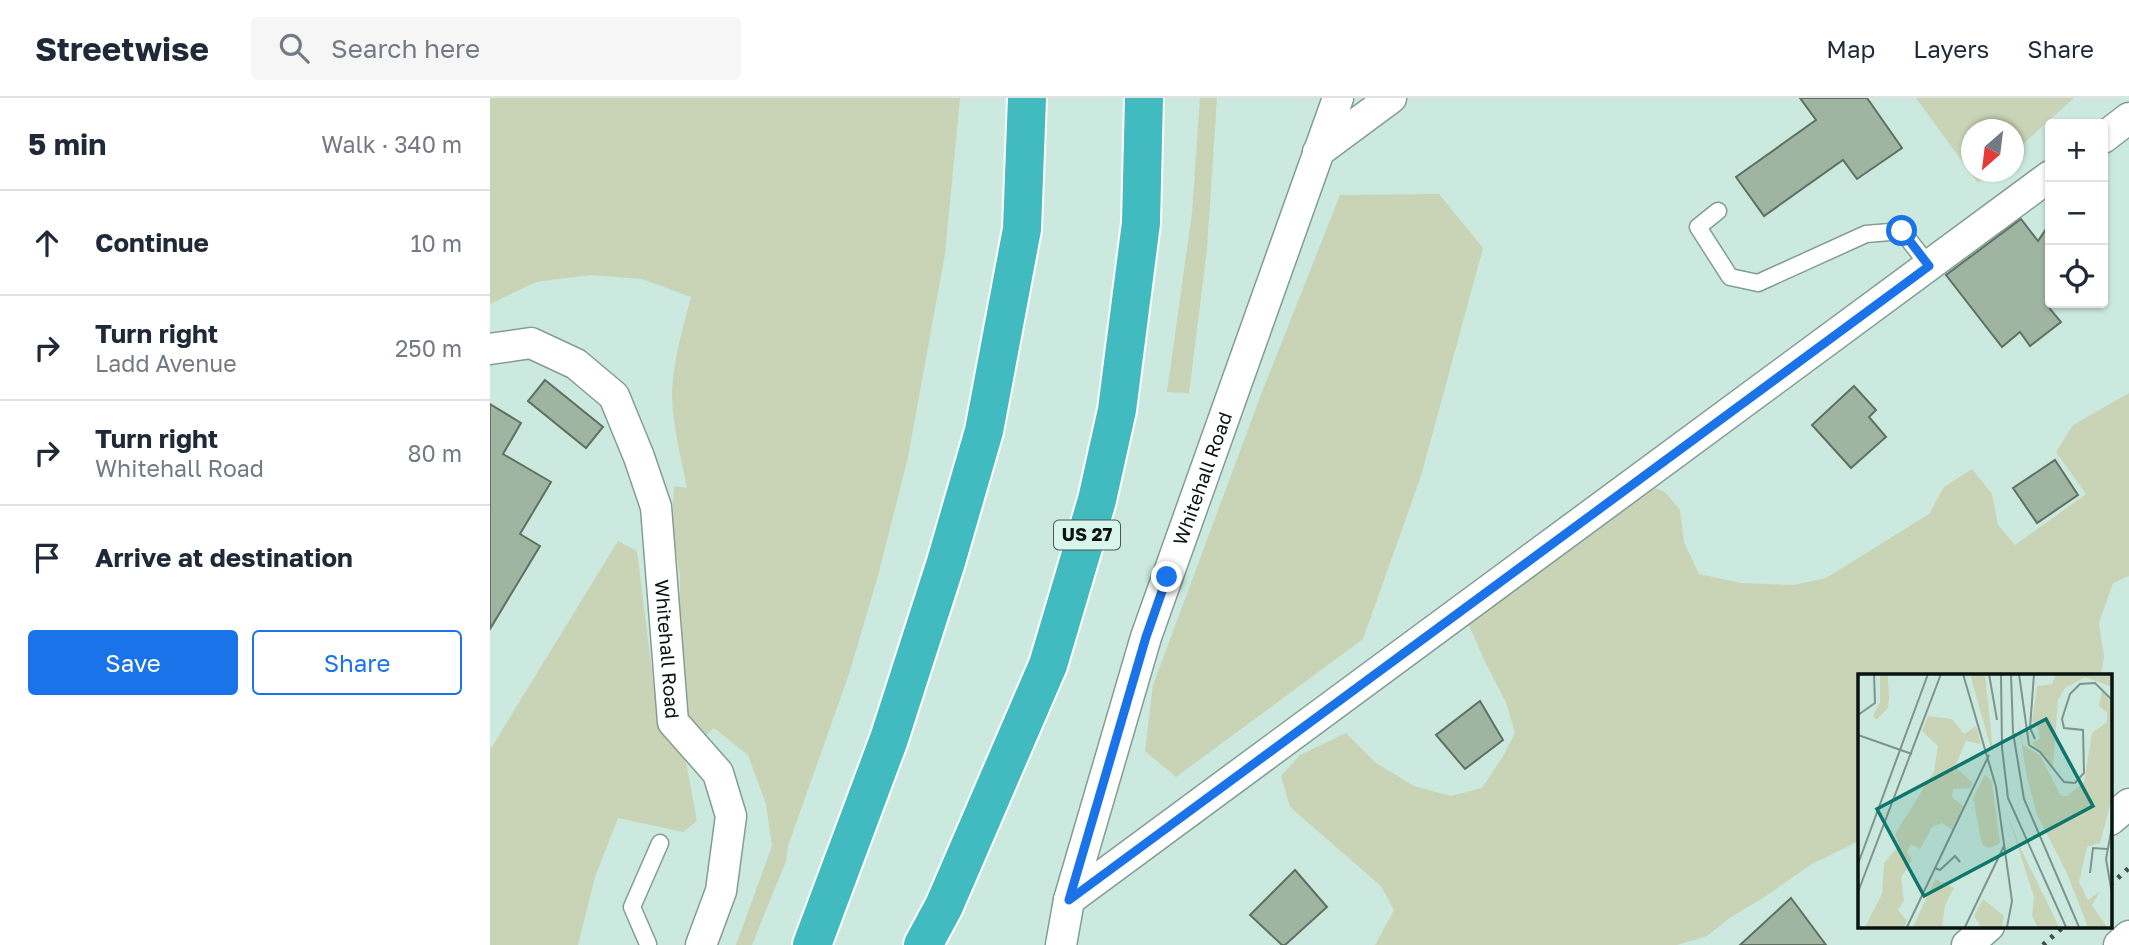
<!DOCTYPE html>
<html lang="en">
<head>
<meta charset="utf-8">
<style>
  :root { --surface:#fff; --page:#f6f6f7; --text:#1f2937; --muted:#747a83; --line:#e0e1e3; --accent:#1a73e8 }
  body { margin:0; font-family:"Golos Text",sans-serif; background:var(--page); color:var(--text) }
  .controls { position:absolute; right:21px; top:21px; display:grid; overflow:hidden; border-radius:7px; box-shadow:0 2px 5px #0004 }
  .controls button { width:63px; height:63px; display:grid; place-items:center; padding:0; border:0; border-bottom:2px solid var(--line); background:var(--surface); color:var(--text); font:35px sans-serif }
  .compass { position:absolute; left:1471px; top:21px; width:63px; height:63px; border-radius:50%; background:var(--surface); box-shadow:0 2px 5px #0004; rotate:208deg }
  .stop { position:absolute; width:21px; height:21px; margin:-16px; border:5px solid #1a73e8; border-radius:50%; background:#fff }
  .stop.end { background:#1a73e8; border-color:#fff; box-shadow:0 2px 7px #0008 }
  .list { margin:0; padding:0; list-style:none }
  h2 { display:flex; justify-content:space-between; align-items:center; height:91px; margin:0; padding:0 28px; font-size:30px }
  h2 small { font-size:23px; font-weight:400; color:var(--muted) }
  .list li { display:grid; grid-template-columns:46px 1fr auto; gap:21px; align-items:center; box-sizing:border-box; height:105px; padding:0 28px; border-top:2px solid var(--line) }
  .list b { display:block; font-size:26px; white-space:nowrap }
  .list p { margin:0; font-size:23px; white-space:nowrap; color:var(--muted) }
  .list em { font-size:23px; font-style:normal; color:var(--muted) }
  .actions { display:flex; gap:14px; padding:21px 28px }
  .actions a { flex:1; padding:16px 0; border:2px solid var(--accent); border-radius:7px; text-align:center; font-size:24px; color:var(--accent) }
  .actions .main { background:var(--accent); color:#fff }
  .icon { flex:none; width:38px; height:38px; fill:none; stroke:currentColor; stroke-width:2; stroke-linecap:round; stroke-linejoin:round }
  .map { position:relative; flex:none; width:1639px; height:847px; overflow:hidden }
  header { display:flex; align-items:center; gap:42px; box-sizing:border-box; height:98px; padding:0 35px; background:var(--surface); border-bottom:2px solid var(--line) }
  header strong { font-size:33px }
  nav { display:flex; gap:38px; margin-inline-start:auto; font-size:24px }
  .search { width:490px; height:63px; background:var(--page); display:flex; align-items:center; gap:18px; box-sizing:border-box; padding:0 24px; border-radius:7px; color:var(--muted); font-size:26px }
  main { display:flex }
  aside { flex:1; background:var(--surface) }
  .map>svg:first-child { display:block }
  .green { fill:#c9d4b6 }
  .building { fill:#a0b4a2; stroke:#5f7161; stroke-width:2 }
  .lines { fill:none; stroke-linecap:round; stroke-linejoin:round }
  .lane-casing { stroke:#829d94; stroke-width:19 }
  .street-casing { stroke:#829d94; stroke-width:33 }
  .highway-casing { stroke:#fff; stroke-width:42 }
  .lane { stroke:#fff; stroke-width:16 }
  .street { stroke:#fff; stroke-width:30 }
  .highway { stroke:#41bbbf; stroke-width:38 }
  .rail { stroke:#40504a; stroke-width:5; stroke-dasharray:3.5 7; stroke-linecap:butt }
  .route { stroke:#1a73e8; stroke-width:9 }
  .labels { text-anchor:middle; stroke-width:6; stroke-linejoin:round; paint-order:stroke }
  .shield { fill:#d9f6ec; stroke:#475852; stroke-width:2 }
  .shield-label { font-size:18px; font-weight:bold; fill:#091410 }
  .street-label { font-size:19px; fill:#091410; stroke:#d9f6ec }
  .inset-road { fill:none; stroke:#7e948c; stroke-width:2 }
  .view { fill:#0f766e; fill-opacity:0.15; stroke:#0f766e; stroke-width:3.5 }
  .inset-edge { fill:none; stroke:#091410; stroke-width:3.5 }
</style>
</head>
<body>
<header>
<strong>Streetwise</strong>
<div class="search"><svg class="icon" aria-label="search" viewBox="0 0 24 24"><circle cx="10" cy="10" r="6"/><path d="M15 15l6 6"/></svg>Search here</div>
<nav><a>Map</a><a>Layers</a><a>Share</a></nav>
</header>
<main>
<aside>
<h2>5 min<small>Walk · 340 m</small></h2>
<ul class="list">
<li><svg class="icon" aria-label="ahead" viewBox="0 0 24 24"><path d="M12 20V5M6 11l6-6 6 6"/></svg><div><b>Continue</b></div><em>10 m</em></li>
<li><svg class="icon" aria-label="right" viewBox="0 0 24 24"><path d="M7 20v-9h11M14 6l5 5-5 5"/></svg><div><b>Turn right</b><p>Ladd Avenue</p></div><em>250 m</em></li>
<li><svg class="icon" aria-label="right" viewBox="0 0 24 24"><path d="M7 20v-9h11M14 6l5 5-5 5"/></svg><div><b>Turn right</b><p>Whitehall Road</p></div><em>80 m</em></li>
<li><svg class="icon" aria-label="arrive" viewBox="0 0 24 24"><path d="M6 21V4h12l-3 4 3 4H6"/></svg><div><b>Arrive at destination</b></div></li>
</ul>
<div class="actions"><a class="main">Save</a><a>Share</a></div>
</aside>
<div class="map">
<svg width="1639" height="847" viewBox="0 0 1639 847">
  <rect width="100%" height="100%" fill="#cce9df"/>
  <!-- green -->
  <g class="green">
    <path d="M 0,0 L 470,0 L 455,156 L 418,359 L 388,478 L 359,576 L 298,748 L 296,763 L 262,847 L 246,847 L 282,748 L 276,706 L 258,657 L 224,630 L 215,638 L 198,621 L 192,601 L 190,579 L 190,478 L 182,427 L 184,388 L 197,390 C 191,359 182,326 182,294 C 183,263 193,230 201,199 L 152,181 L 100,177 L 46,184 L 0,206 Z"/>
    <path d="M 710,0 L 727,0 L 717,151 L 699,295 L 677,294 L 702,115 Z"/>
    <path d="M 1426,0 L 1584,0 L 1524,54 L 1524,32 L 1482,32 L 1482,74 L 1501,74 L 1488,85 Z"/>
    <path d="M 949,96 L 993,150 L 931,378 L 873,541 L 686,679 L 655,653 L 663,587 L 772,294 L 850,97 Z"/>
    <path d="M 1639,295 L 1639,478 L 1623,485 L 1609,525 L 1614,559 L 1611,577 L 1370,578 L 1369,743 L 1322,766 L 1273,800 L 1241,819 L 1217,838 L 1187,847 L 885,847 L 904,812 L 891,788 L 800,709 L 791,678 L 810,657 L 856,635 L 886,665 L 924,688 L 961,698 L 992,690 L 1012,660 L 1025,635 L 1016,604 L 996,566 L 978,525 L 1156,387 L 1175,394 L 1190,412 L 1194,444 L 1209,476 L 1251,485 L 1303,487 L 1336,480 L 1439,416 L 1454,389 L 1482,371 L 1502,396 L 1508,427 L 1525,447 L 1596,396 L 1566,354 L 1583,327 Z"/>
    <path d="M 128,443 L 147,453 L 169,630 L 196,664 L 207,723 L 193,734 L 128,720 L 105,779 L 88,847 L 0,847 L 0,652 Z"/>
  </g>
  <!-- building -->
  <g class="building">
    <path d="M 1310,0 L 1377,0 L 1412,50 L 1367,81 L 1353,62 L 1274,118 L 1246,79 L 1326,22 Z"/>
    <path d="M 1531,121 L 1548,143 L 1560,125 L 1560,211 L 1571,224 L 1540,248 L 1530,234 L 1512,249 L 1456,177 Z"/>
    <path d="M 55,282 L 113,329 L 96,350 L 38,303 Z"/>
    <path d="M 1364,288 L 1386,312 L 1379,319 L 1396,339 L 1361,370 L 1322,327 Z"/>
    <path d="M 0,306 L 31,325 L 13,356 L 61,384 L 30,436 L 50,448 L 0,531 Z"/>
    <path d="M 1565,362 L 1588,397 L 1547,425 L 1523,390 Z"/>
    <path d="M 990,603 L 1013,642 L 975,671 L 946,637 Z"/>
    <path d="M 805,772 L 837,809 L 795,847 L 792,847 L 760,817 Z"/>
    <path d="M 1301,800 L 1336,847 L 1250,847 Z"/>
  </g>
  <g class="lines">
    <!-- lane casing -->
    <g class="lane-casing">
      <g id="lane">
        <path d="M 1228,113 L 1208,129 L 1240,179 L 1268,185 L 1376,136 L 1412,133 L 1439,168"/>
        <path d="M 158,846 L 142,809 L 170,745"/>
      </g>
    </g>
    <!-- street casing -->
    <g class="street-casing">
      <g id="street">
        <path d="M 1613,40 L 1639,20"/>
        <path d="M 828,54 L 901,0"/>
        <path id="s1" d="M 0,251 L 41,245 L 86,266 L 124,298 L 149,359 L 166,409 L 183,624 L 228,675 L 241,718 L 231,793 L 211,847"/>
        <path d="M 1620,722 L 1639,706"/>
        <path d="M 579,802 L 1560,78"/>
        <path id="s2" d="M 571,847 L 579,802 L 656,539 L 848,0"/>
        <path d="M 1477,847 L 1499,828"/>
        <path d="M 1629,847 L 1639,838"/>
      </g>
    </g>
    <!-- highway casing -->
    <g class="highway-casing">
      <g id="highway">
        <path d="M 322,847 L 399,641 L 456,464 L 494,333 L 532,131 L 537,0"/>
        <path d="M 433,847 L 454,808 L 558,567 L 607,402 L 627,312 L 651,125 L 654,0"/>
      </g>
    </g>
    <!-- lane -->
    <use href="#lane" class="lane"/>
    <!-- street -->
    <use href="#street" class="street"/>
    <!-- highway -->
    <use href="#highway" class="highway"/>
    <!-- rail -->
    <g class="rail">
      <path d="M 1620,787 L 1639,770"/>
      <path d="M 1553,847 L 1574,828"/>
    </g>
  </g>
  <g class="lines">
    <!-- route -->
    <path class="route" d="M 677,479 L 656,539 L 579,802 L 1439,168 L 1412,133"/>
  </g>
  <g class="labels">
    <!-- shield labels -->
    <rect class="shield" x="564" y="422.5" width="66" height="29" rx="5"/>
    <g class="shield-label">
      <text x="597" y="443">US 27</text>
    </g>
    <!-- street labels -->
    <g class="street-label">
      <text dy="7" stroke="none"><textPath href="#s2" startOffset="488">Whitehall Road</textPath></text>
      <text dy="7" stroke="none"><textPath href="#s1" startOffset="402">Whitehall Road</textPath></text>
    </g>
  </g>
  <!-- overview -->
  <g transform="translate(1368 576)">
    <rect width="254" height="254" fill="#cce9df"/>
    <path d="M 22,0 L 30,0 L 31,24 L 30,34 L 18,46 L 15,42 L 22,28 ZM 112,0 L 127,0 L 135,77 L 133,75 ZM 198,0 L 254,0 L 254,13 L 227,3 L 207,14 L 200,26 L 195,93 L 174,69 L 182,65 L 179,49 L 174,48 L 179,12 L 194,10 ZM 244,17 L 254,29 L 254,124 L 242,169 L 229,173 L 221,208 L 230,226 L 242,217 L 234,231 L 249,253 L 230,253 L 208,197 L 179,141 L 169,104 L 159,40 L 165,71 L 182,81 L 203,122 L 209,122 L 226,108 L 234,59 L 249,48 L 249,39 L 241,32 ZM 70,42 L 94,45 L 106,60 L 118,52 L 123,70 L 108,67 L 97,93 L 115,109 L 112,114 L 95,115 L 94,123 L 105,132 L 94,156 L 84,149 L 74,153 L 62,175 L 53,170 L 49,178 L 54,185 L 43,204 L 46,227 L 40,236 L 49,247 L 46,253 L 7,253 L 24,220 L 26,189 L 41,171 L 37,160 L 76,97 L 80,72 L 64,57 ZM 127,100 L 134,108 L 142,169 L 132,174 L 124,171 L 115,124 ZM 149,139 L 162,173 L 201,253 L 179,253 L 174,241 L 176,223 ZM 77,205 L 96,214 L 87,231 L 84,253 L 55,253 ZM 125,225 L 146,242 L 144,253 L 123,253 L 116,242 Z" fill="#c9d4b6"/>
    <path class="inset-road" d="M 105,0 L 138,113 L 154,227 L 149,253M 131,0 L 139,46M 143,0 L 144,74 L 150,124 L 208,253M 153,0 L 155,58 L 166,125 L 221,253M 161,0 L 171,71 L 182,78 L 206,108 L 217,109 L 226,99 L 225,56 L 206,54 L 204,45 L 212,20 L 222,10 L 237,9 L 254,26M 176,0 L 172,54 L 177,65M 0,41 L 17,29 L 16,0M 0,61 L 54,80M 254,153 L 248,185 L 254,220M 0,190 L 70,0M 77,194 L 82,196 L 97,182 L 102,188M 232,199 L 235,174 L 249,175M 0,218 L 83,0M 49,253 L 131,81M 107,253 L 146,172"/>
    <path class="view" d="M 188,45 L 235,132 L 66,222 L 19,135 Z"/>
    <rect width="254" height="254" class="inset-edge"/>
  </g>
</svg>
<div class="controls">
<button>+</button>
<button>−</button>
<button><svg class="icon" aria-label="locate" viewBox="0 0 24 24"><circle cx="12" cy="12" r="6"/><path d="M12 2v4M12 18v4M2 12h4M18 12h4"/></svg></button>
</div>
<svg class="compass" viewBox="-18 -18 36 36"><path d="M0-13l5 13h-10z" fill="#e53935"/><path d="M0 13l5-13h-10z" fill="#747a83"/></svg>
<div class="stop" style="left:1412px;top:133px"></div>
<div class="stop end" style="left:677px;top:479px"></div>
</div>
</main>
</body>
</html>
